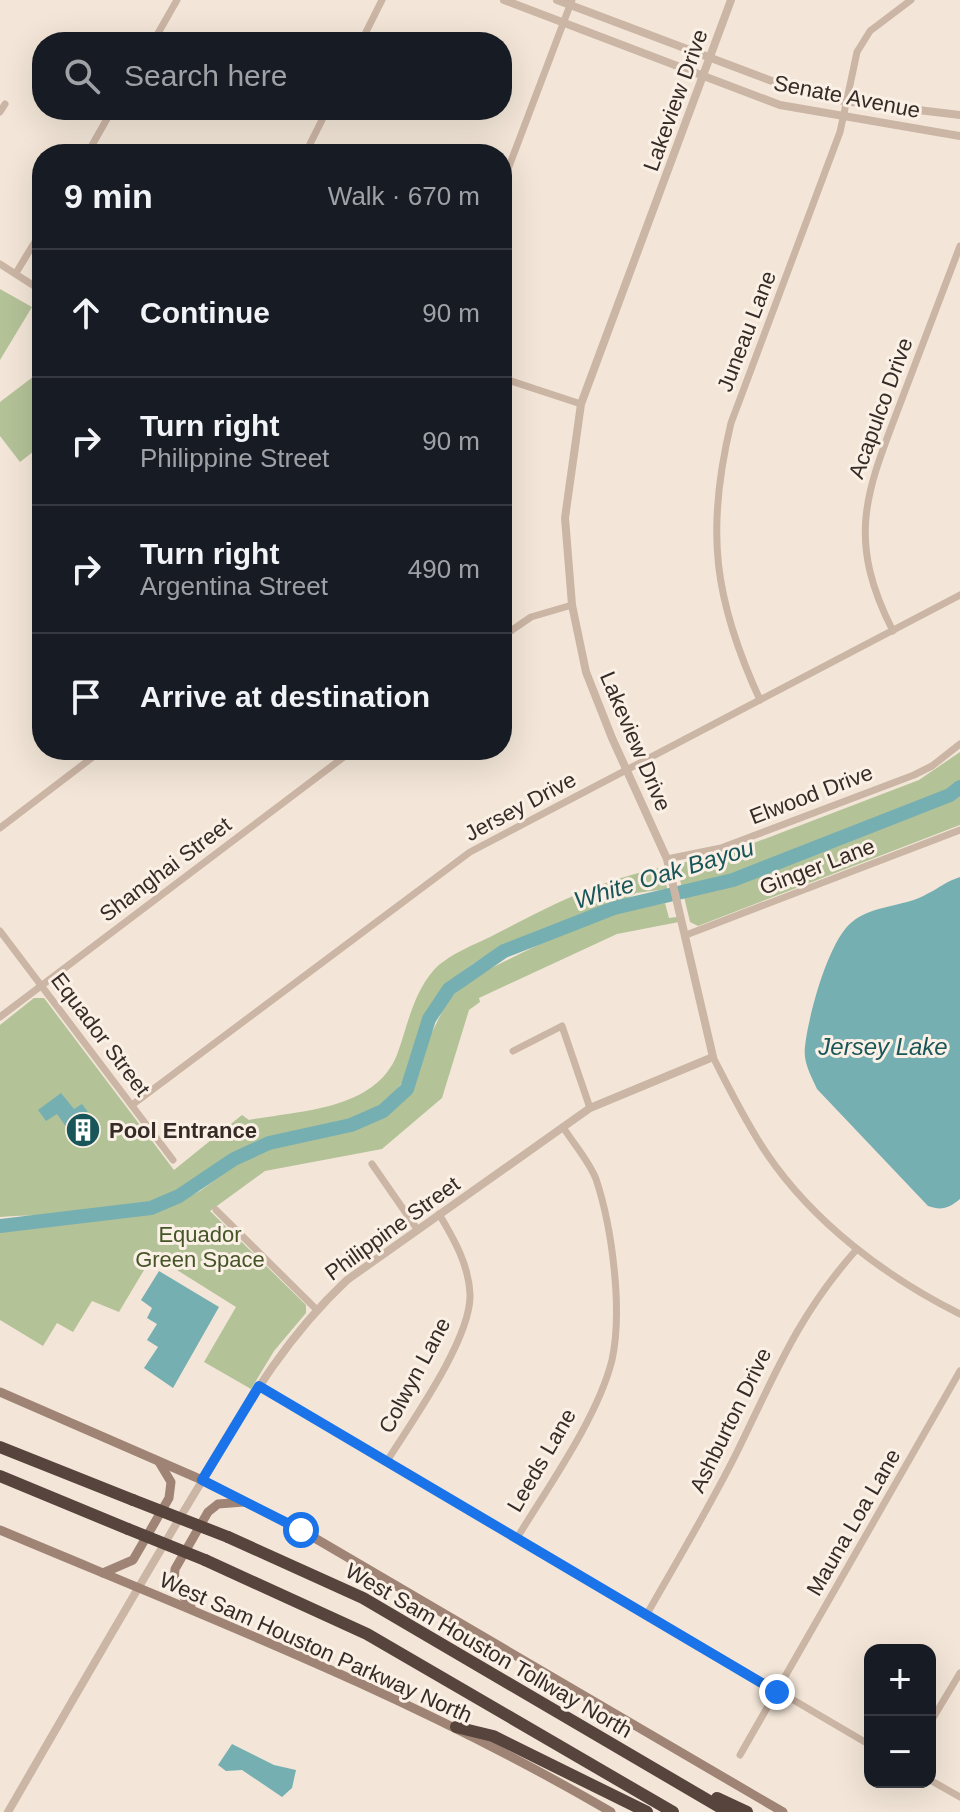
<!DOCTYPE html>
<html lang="en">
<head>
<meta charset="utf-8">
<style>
  :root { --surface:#171b24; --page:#20242c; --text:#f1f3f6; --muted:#9ea1a6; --line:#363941 }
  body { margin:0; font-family:Helvetica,sans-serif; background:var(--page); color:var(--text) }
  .controls { position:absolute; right:24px; bottom:24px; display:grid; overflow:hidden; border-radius:16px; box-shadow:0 8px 32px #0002 }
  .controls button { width:72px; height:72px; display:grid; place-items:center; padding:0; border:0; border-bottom:2px solid var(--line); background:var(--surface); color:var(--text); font:40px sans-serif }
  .stop { position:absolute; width:24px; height:24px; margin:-18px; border:6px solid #1a73e8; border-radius:50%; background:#fff }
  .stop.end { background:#1a73e8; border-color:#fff; box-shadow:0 2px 8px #0008 }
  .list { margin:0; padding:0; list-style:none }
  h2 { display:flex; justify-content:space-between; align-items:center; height:104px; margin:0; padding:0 32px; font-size:34px }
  h2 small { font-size:26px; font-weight:400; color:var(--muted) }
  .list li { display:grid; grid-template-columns:52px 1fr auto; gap:24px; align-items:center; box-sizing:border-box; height:128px; padding:0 32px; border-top:2px solid var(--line) }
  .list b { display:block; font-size:30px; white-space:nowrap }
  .list p { margin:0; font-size:26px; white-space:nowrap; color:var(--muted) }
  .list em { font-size:26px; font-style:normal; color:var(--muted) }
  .icon { flex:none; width:44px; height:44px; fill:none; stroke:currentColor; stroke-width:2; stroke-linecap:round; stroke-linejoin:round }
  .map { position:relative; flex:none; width:960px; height:1812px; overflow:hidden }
  .search { position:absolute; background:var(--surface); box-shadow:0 8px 32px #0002; left:32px; top:32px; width:480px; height:88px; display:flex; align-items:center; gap:20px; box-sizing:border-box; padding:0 28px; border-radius:32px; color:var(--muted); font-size:30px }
  .panel { position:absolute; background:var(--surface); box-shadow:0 8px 32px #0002; left:32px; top:144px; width:480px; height:616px; border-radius:32px }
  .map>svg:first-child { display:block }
  .green { fill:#b4c298 }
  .water { fill:#76afb1 }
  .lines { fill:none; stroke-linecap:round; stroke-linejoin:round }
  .river { stroke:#76afb1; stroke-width:14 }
  .minor { stroke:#cbb5a4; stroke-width:7 }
  .tertiary { stroke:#cbb5a4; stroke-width:8 }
  .secondary { stroke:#9f8475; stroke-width:9 }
  .motorway { stroke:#57443c; stroke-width:12 }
  .motorway-bridge { stroke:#57443c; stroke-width:12 }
  .route { stroke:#1a73e8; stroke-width:10 }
  .labels { text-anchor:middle; stroke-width:6; stroke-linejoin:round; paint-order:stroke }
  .street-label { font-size:22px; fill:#362b26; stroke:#faf0e5 }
  .poi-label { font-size:22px; font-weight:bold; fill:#362b26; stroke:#faf0e5; text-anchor:start }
  .park-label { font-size:22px; fill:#465528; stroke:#faf0e5 }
  .water-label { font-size:24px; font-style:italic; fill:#195659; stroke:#faf0e5 }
</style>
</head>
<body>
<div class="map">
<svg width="960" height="1812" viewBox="0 0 960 1812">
  <rect width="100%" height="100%" fill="#f3e6d8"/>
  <!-- green -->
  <g class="green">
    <path d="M 0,289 L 32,307 L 0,360 Z"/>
    <path d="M 42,370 L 42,445 L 20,462 L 0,436 L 0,402 Z"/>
    <path d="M 960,752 L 960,825 L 698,926 L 690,922 L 677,867 L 681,863 L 725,854 L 919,780 Z"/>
    <path d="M 664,867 L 667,889 L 636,893 L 622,902 C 560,922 464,949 429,1008 C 409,1043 422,1068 387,1100 C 359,1126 293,1131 256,1143 C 224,1153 203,1179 174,1194 C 124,1218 54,1213 0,1217 L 0,1025 L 34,998 L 44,998 L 174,1170 L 242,1115 L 249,1120 C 303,1110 380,1110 399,1049 C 408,1023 414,993 433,971 C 446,956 471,946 490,937 C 550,906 596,881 664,867 Z"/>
    <path d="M 665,903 L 669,918 L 677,917 L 679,922 L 617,934 L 479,998 L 480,1002 L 469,1010 L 442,1098 L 382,1149 L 265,1171 L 210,1211 L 306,1305 L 306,1313 L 274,1351 L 251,1389 L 204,1362 L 236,1307 L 153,1255 L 119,1312 L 92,1301 L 73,1332 L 57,1323 L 43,1346 L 0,1320 L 0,1228 L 161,1211 L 200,1191 L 247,1157 L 271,1148 L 349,1132 L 406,1095 L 416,1082 L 428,1040 L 449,998 L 479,974 L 548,940 L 617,913 Z"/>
  </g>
  <!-- water -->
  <g class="water">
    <path d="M 960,877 L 960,1199 C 949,1208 942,1211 928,1206 L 817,1089 C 811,1076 803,1062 805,1047 C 808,1017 828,941 852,922 C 872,905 905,907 927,894 C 939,888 947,881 960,877 Z"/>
    <path d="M 61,1093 L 74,1109 L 82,1104 L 88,1112 L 67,1128 L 57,1114 L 46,1121 L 38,1110 Z"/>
    <path d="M 159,1271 L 219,1307 L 173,1388 L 144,1368 L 158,1347 L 147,1340 L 157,1324 L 147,1318 L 152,1308 L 141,1300 Z"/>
    <path d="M 232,1744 L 274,1765 L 296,1770 L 292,1788 L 282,1797 L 242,1770 L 226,1771 L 218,1765 Z"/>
  </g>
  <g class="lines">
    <!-- river -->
    <path class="river" d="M 0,1226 L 151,1208 L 179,1196 L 234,1159 L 269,1143 L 351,1125 L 383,1111 L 407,1089 L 429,1019 L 449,989 L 504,951 L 614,908 L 733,880 L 950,795 L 960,787"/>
    <!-- minor -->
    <g class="minor">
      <path d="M 153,42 L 177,0"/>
      <path d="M 361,42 L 382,0"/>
      <path d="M 0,112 L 5,104"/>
      <path d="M 87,154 L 112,110"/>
      <path d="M 305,154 L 327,110"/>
      <path d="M 502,185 L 572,0"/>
      <path d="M 0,264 L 42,291"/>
      <path d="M 16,273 L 42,230"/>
      <path d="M 502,378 L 581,404"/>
      <path d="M 893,631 C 844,535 868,489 903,396 C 922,346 941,296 960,246"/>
      <path d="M 502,637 L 531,617 L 572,605"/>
      <path d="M 760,700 C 714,600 705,531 731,423 L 840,132 L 857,52 L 870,31 L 911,0"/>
      <path d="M 0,828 L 102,750"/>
      <path d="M 667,859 L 721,848 L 914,775 L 932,766 L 960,744"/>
      <path d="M 0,931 L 173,1160"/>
      <path d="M 686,935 L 960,830"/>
      <path d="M 0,1017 L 353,750"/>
      <path d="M 513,1051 L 562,1026 L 590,1108"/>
      <path d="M 713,1057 C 730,1090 746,1123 767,1154 C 814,1223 886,1277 960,1314"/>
      <path d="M 132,1105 L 470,852 L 960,595"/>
      <path d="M 372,1164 L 417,1229"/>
      <path d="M 216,1210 L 316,1309"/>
      <path d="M 259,1386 L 870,1745"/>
      <path d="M 387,1461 C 411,1423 471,1339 470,1295 C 469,1265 454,1239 439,1214"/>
      <path d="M 517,1538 C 548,1487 598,1417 612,1360 C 623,1310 612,1227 596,1179 C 589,1161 573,1143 563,1127"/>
      <path d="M 647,1614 C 677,1561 709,1508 736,1454 C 775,1375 797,1316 857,1249"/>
      <path d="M 930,1723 L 960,1673"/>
      <path d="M 740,1755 L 960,1371"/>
      <path d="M 930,1780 L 960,1797"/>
    </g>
    <!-- tertiary -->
    <g class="tertiary">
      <path d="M 504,0 L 780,105 L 960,136"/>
      <path d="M 557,0 L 785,86 L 844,101 L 960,115"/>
      <path d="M 8,1812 C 72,1701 136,1590 202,1481 C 247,1405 282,1341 347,1280 L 590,1108 L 713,1057 L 667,859 L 612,738 L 586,672 L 572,605 L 565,518 L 581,404 L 731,0"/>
    </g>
    <!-- secondary -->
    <g class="secondary">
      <path d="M 0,1392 L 202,1480 L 301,1530 L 783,1812"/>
      <path d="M 0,1530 C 207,1617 417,1698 611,1812"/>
      <path d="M 103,1573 L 133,1560 L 169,1498 L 171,1482 L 159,1462"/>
      <path d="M 191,1607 L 174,1583 L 175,1569 L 208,1512 L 218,1504 L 244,1502"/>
    </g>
    <!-- motorway -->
    <g class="motorway">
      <path d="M 0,1447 L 133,1500"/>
      <path d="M 0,1476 L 128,1529"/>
      <path d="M 228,1537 L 363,1598 L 728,1812"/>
      <path d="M 205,1560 L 367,1634 L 673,1812"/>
      <path d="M 456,1727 L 493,1736 L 647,1812"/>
      <path d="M 717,1798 L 747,1812"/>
    </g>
    <!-- motorway-bridge -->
    <g class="motorway-bridge">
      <path d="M 133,1500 L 228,1537"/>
      <path d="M 128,1529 L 205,1560"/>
    </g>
  </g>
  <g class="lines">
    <!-- route -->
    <path class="route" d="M 301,1530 L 202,1480 L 259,1386 L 777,1692"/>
  </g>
  <!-- icons -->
  <defs>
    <g id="building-disc" transform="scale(1.8)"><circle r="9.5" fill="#195659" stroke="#faf0e5"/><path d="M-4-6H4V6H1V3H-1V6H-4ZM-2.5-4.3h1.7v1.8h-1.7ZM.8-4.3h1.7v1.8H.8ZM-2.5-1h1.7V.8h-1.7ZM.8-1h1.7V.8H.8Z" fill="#fff"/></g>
  </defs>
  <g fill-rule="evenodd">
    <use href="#building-disc" x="83" y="1130"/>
  </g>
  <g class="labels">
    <!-- street labels -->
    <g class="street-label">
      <text transform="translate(847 96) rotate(11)" y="8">Senate Avenue</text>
      <text transform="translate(675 100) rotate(-70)" y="8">Lakeview Drive</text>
      <text transform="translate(746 331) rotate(-69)" y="8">Juneau Lane</text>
      <text transform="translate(880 408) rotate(-70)" y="8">Acapulco Drive</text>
      <text transform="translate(636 741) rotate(67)" y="8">Lakeview Drive</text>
      <text transform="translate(811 794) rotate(-21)" y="8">Elwood Drive</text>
      <text transform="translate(520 806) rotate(-28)" y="8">Jersey Drive</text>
      <text transform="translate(817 866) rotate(-21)" y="8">Ginger Lane</text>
      <text transform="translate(165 869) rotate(-37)" y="8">Shanghai Street</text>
      <text transform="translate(101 1034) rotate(53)" y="8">Equador Street</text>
      <text transform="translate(392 1228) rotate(-36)" y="8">Philippine Street</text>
      <text transform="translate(414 1375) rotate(-62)" y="8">Colwyn Lane</text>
      <text transform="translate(730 1420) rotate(-64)" y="8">Ashburton Drive</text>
      <text transform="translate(541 1460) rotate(-60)" y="8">Leeds Lane</text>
      <text transform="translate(853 1522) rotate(-60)" y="8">Mauna Loa Lane</text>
      <text transform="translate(316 1647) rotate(24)" y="8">West Sam Houston Parkway North</text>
      <text transform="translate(489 1650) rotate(30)" y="8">West Sam Houston Tollway North</text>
    </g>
    <!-- poi labels -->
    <g class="poi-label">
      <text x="109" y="1138">Pool Entrance</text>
    </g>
    <!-- park labels -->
    <g class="park-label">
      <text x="200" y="1242">Equador<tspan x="200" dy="25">Green Space</tspan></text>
    </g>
    <!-- water labels -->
    <g class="water-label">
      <text transform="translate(664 874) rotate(-17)" y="8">White Oak Bayou</text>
      <text x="883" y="1055">Jersey Lake</text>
    </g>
  </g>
</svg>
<div class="controls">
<button>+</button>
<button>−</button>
</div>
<div class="stop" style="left:301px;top:1530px"></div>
<div class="stop end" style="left:777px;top:1692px"></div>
<div class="search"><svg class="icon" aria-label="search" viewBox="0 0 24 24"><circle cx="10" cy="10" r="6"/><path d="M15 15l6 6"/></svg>Search here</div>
<section class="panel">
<h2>9 min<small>Walk · 670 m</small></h2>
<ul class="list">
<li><svg class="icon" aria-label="ahead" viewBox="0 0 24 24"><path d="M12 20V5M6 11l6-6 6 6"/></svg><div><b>Continue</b></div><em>90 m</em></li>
<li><svg class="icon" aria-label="right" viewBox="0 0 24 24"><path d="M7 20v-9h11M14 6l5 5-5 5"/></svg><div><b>Turn right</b><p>Philippine Street</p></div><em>90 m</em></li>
<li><svg class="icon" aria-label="right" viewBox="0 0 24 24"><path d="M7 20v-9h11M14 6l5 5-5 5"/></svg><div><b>Turn right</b><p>Argentina Street</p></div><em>490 m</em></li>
<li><svg class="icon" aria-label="arrive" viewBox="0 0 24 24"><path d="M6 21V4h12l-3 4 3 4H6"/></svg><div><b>Arrive at destination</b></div></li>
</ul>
</section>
</div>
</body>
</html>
